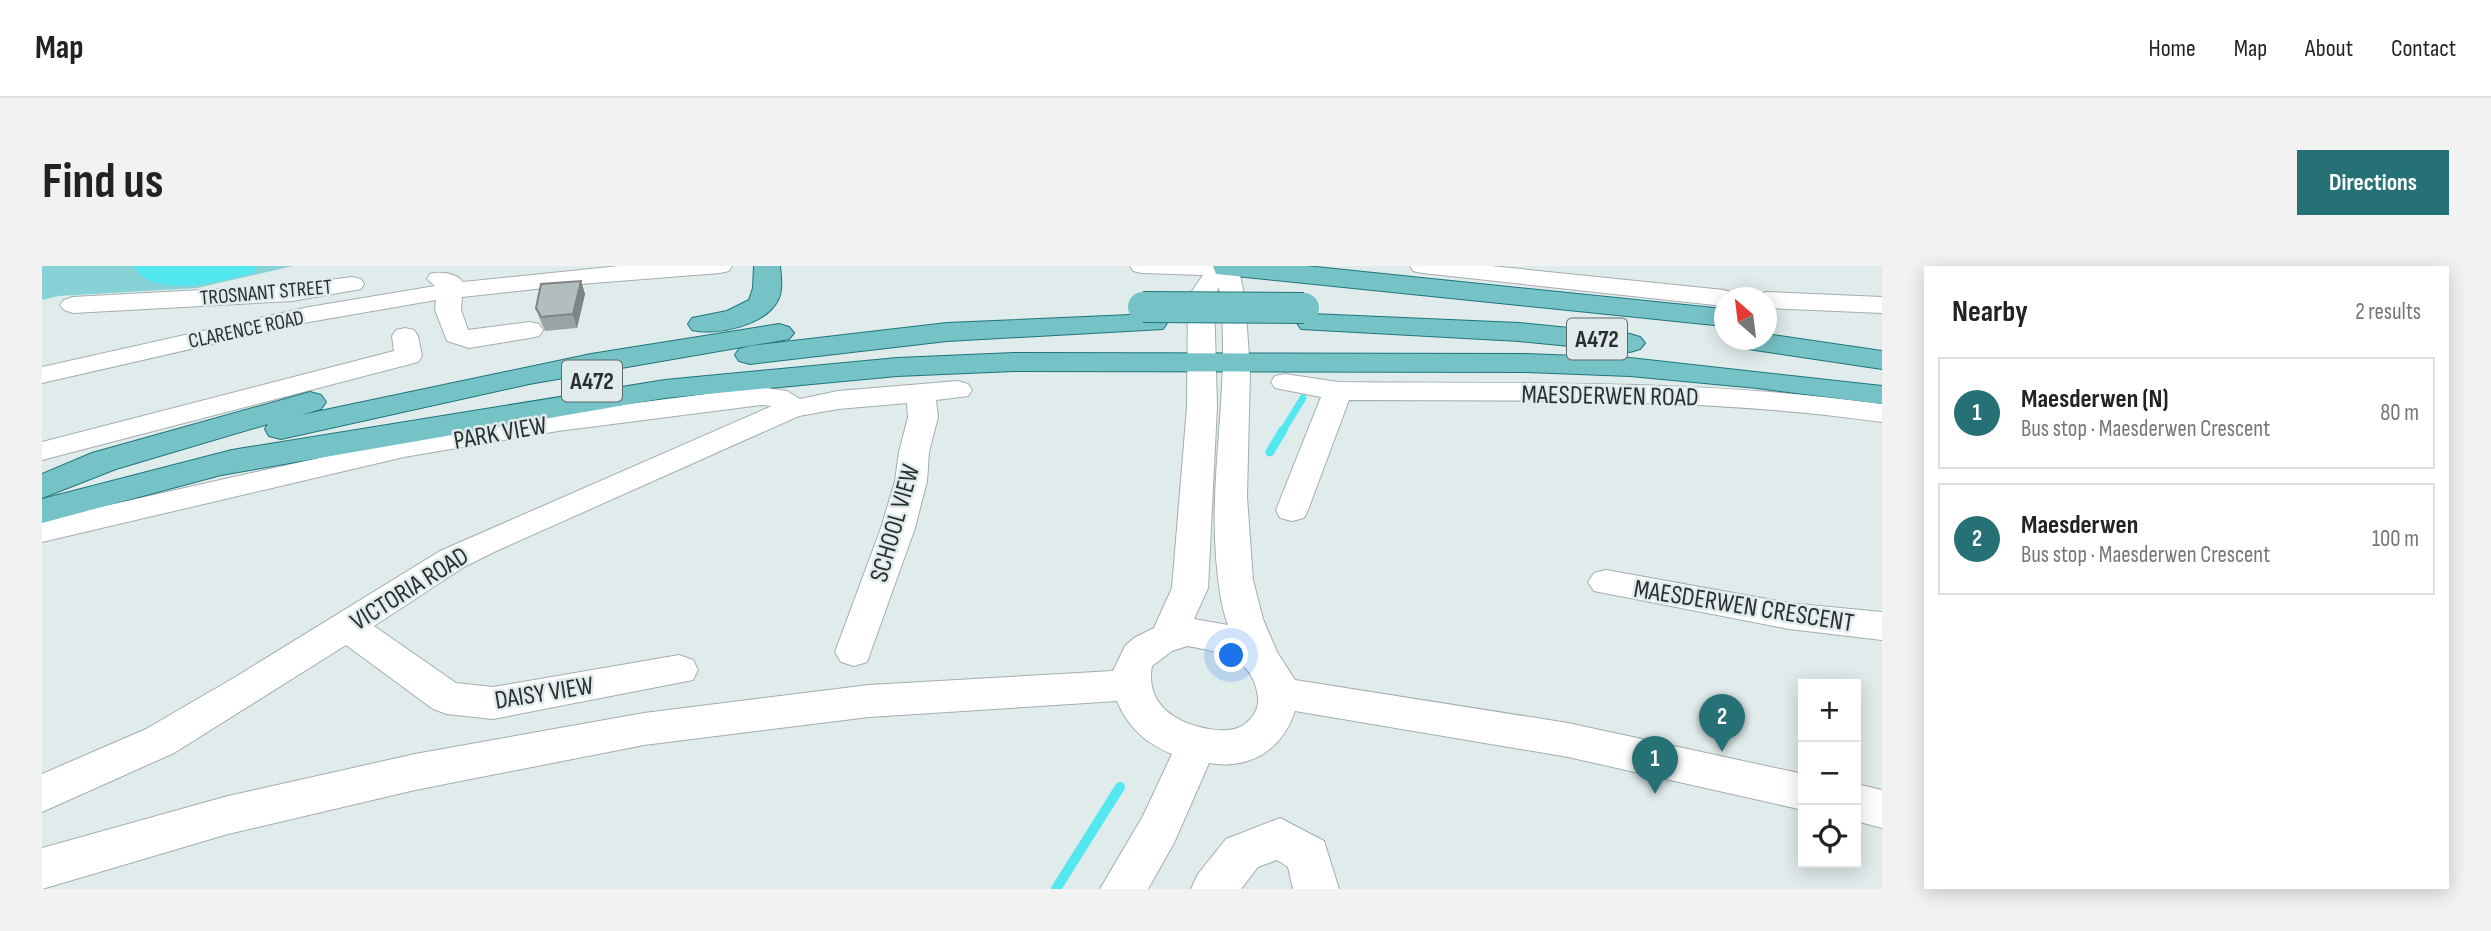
<!DOCTYPE html>
<html lang="en">
<head>
<meta charset="utf-8">
<style>
  :root { --surface:#fff; --page:#f2f2f2; --text:#222; --muted:#767676; --line:#e0e0e0; --accent:#267175 }
  body { margin:0; font-family:"Sofia Sans Condensed",sans-serif; background:var(--page); color:var(--text) }
  .controls { position:absolute; right:21px; bottom:21px; display:grid; overflow:hidden; border-radius:0px; box-shadow:0 4px 18px #0003 }
  .controls button { width:63px; height:63px; display:grid; place-items:center; padding:0; border:0; border-bottom:2px solid var(--line); background:var(--surface); color:var(--text); font:35px sans-serif }
  .compass { position:absolute; left:1672px; top:21px; width:63px; height:63px; border-radius:50%; background:var(--surface); box-shadow:0 4px 18px #0003; rotate:332deg }
  .you { position:absolute; left:1190px; top:390px; width:24px; height:24px; margin:-18px; border:5px solid #fff; border-radius:50%; background:#1a73e8; box-shadow:0 0 0 10px #1a73e833 }
  .badge { display:grid; place-items:center; width:46px; height:46px; border-radius:50%; background:var(--accent); color:#fff; font-size:23px; font-weight:700 }
  .pin { position:absolute; translate:-50% -58px; filter:drop-shadow(0 2px 4px #0008) }
  .pin::after { content:''; position:absolute; top:37px; width:24px; height:21px; background:inherit; clip-path:polygon(0 0,100% 0,50% 100%) }
  .list { margin:0; padding:0; list-style:none }
  h2 { display:flex; justify-content:space-between; align-items:center; height:91px; margin:0; padding:0 28px; font-size:30px }
  h2 small { font-size:23px; font-weight:400; color:var(--muted) }
  .list li { display:grid; grid-template-columns:46px 1fr auto; gap:21px; align-items:center; box-sizing:border-box; height:112px; margin:0 14px 14px; padding:0 14px; border:2px solid var(--line); border-radius:0px }
  .list b { display:block; font-size:26px; white-space:nowrap }
  .list p { margin:0; font-size:23px; white-space:nowrap; color:var(--muted) }
  .list em { font-size:23px; font-style:normal; color:var(--muted) }
  .icon { flex:none; width:38px; height:38px; fill:none; stroke:currentColor; stroke-width:2; stroke-linecap:round; stroke-linejoin:round }
  .map { position:relative; flex:none; width:1840px; height:623px; overflow:hidden; border-radius:0px }
  header { display:flex; align-items:center; gap:42px; box-sizing:border-box; height:98px; padding:0 35px; background:var(--surface); border-bottom:2px solid var(--line) }
  header strong { font-size:33px }
  nav { display:flex; gap:38px; margin-inline-start:auto; font-size:24px }
  .intro { display:flex; align-items:center; justify-content:space-between; box-sizing:border-box; height:168px; padding:0 42px }
  h1 { margin:0; font-size:49px }
  .button { padding:18px 32px; border-radius:0px; background:var(--accent); color:#fff; font-size:24px; font-weight:700 }
  main { display:flex; gap:42px; padding:0 42px }
  aside { flex:1; background:var(--surface); border-radius:0px; box-shadow:0 4px 18px #0003 }
  .map>svg:first-child { display:block }
  .green { fill:#86d2d6 }
  .lines { fill:none; stroke-linecap:round; stroke-linejoin:round }
  .stream-far2 { stroke:#53e7f0; stroke-width:7 }
  .stream-far1 { stroke:#53e7f0; stroke-width:9 }
  .stream { stroke:#53e7f0; stroke-width:10 }
  .river { fill:#53e7f0; fill-rule:evenodd }
  .minor-casing { stroke:#a3adae; stroke-width:2 }
  .major-casing { stroke:#1f757a; stroke-width:2 }
  .minor { fill:#fff; fill-rule:evenodd }
  .major { fill:#75c3c7; fill-rule:evenodd }
  .major-bridge-casing { stroke:#1f757a; stroke-width:32; stroke-linecap:butt }
  .major-bridge { stroke:#75c3c7; stroke-width:30 }
  .wall { fill:#99a3a3 }
  .shaded-wall { fill:#7d8484 }
  .building { fill:#b2bdbd; stroke:#7d8484; stroke-width:2 }
  .labels { text-anchor:middle; stroke-width:5; stroke-linejoin:round; paint-order:stroke }
  .far-street-label { font-size:21px; fill:#2b2f30; stroke:#e0ebec }
  .shield { fill:#e0ebec; stroke:#616768; stroke-width:2 }
  .shield-label { font-size:24px; font-weight:bold; fill:#2b2f30 }
  .street-label { font-size:26px; fill:#2b2f30; stroke:#e0ebec }
</style>
</head>
<body>
<header>
<strong>Map</strong>
<nav><a>Home</a><a>Map</a><a>About</a><a>Contact</a></nav>
</header>
<div class="intro"><h1>Find us</h1><a class="button">Directions</a></div>
<main>
<div class="map">
<svg width="1840" height="623" viewBox="0 0 1840 623">
  <rect width="100%" height="100%" fill="#e0ebec"/>
  <!-- green -->
  <path class="green" d="M 0,0 L 251,0 L 155,22 L 16,30 L 0,34 Z"/>
  <g class="lines">
    <!-- stream-far2 -->
    <path class="stream-far2" d="M 1240,166 L 1261,132"/>
    <!-- stream-far1 -->
    <path class="stream-far1" d="M 1228,186 L 1241,164"/>
    <!-- stream -->
    <path class="stream" d="M 1014,623 L 1078,521"/>
    <!-- river -->
    <path class="river" d="M 91,0 L 216,0 L 211,7 C 177,16 114,34 91,0 Z"/>
    <!-- minor casing -->
    <g class="minor-casing">
      <g id="minor">
        <path d="M 577,0 L 690,0 L 687,5 L 678,7 L 538,18 L 420,31 L 419,44 L 426,64 L 488,56 L 497,58 L 501,64 L 497,70 L 488,72 L 427,82 L 405,75 L 393,44 L 394,34 L 267,56 L 0,117 L 0,101 L 267,41 L 393,20 L 385,13 L 388,8 C 399,5 414,7 421,16 Z"/>
        <path d="M 1088,0 L 1196,0 L 1203,33 L 1208,105 L 1205,231 L 1211,314 L 1221,353 L 1235,386 L 1253,414 L 1526,457 L 1761,508 L 1761,544 L 1526,491 L 1253,445 C 1240,484 1208,504 1167,497 L 1132,577 L 1106,623 L 1058,623 L 1101,550 L 1130,488 C 1103,477 1086,461 1075,435 L 827,451 L 602,479 L 373,524 L 186,568 L 0,623 L 0,582 L 186,530 L 373,488 L 602,447 L 827,419 L 1071,405 L 1083,380 L 1092,372 L 1112,362 L 1130,322 L 1145,141 L 1146,31 L 1161,9 L 1100,7 L 1091,5 ZM 1177,21 C 1190,111 1167,201 1174,291 C 1176,313 1178,338 1186,359 L 1152,353 L 1166,322 L 1175,141 L 1172,31 ZM 1145,380 C 1179,386 1211,391 1216,431 C 1218,443 1209,455 1198,461 C 1188,466 1177,464 1167,463 C 1133,457 1103,438 1110,400 L 1130,385 Z"/>
        <path d="M 1368,0 L 1449,0 L 1682,24 L 1691,27 L 1694,32 L 1682,32 L 1682,40 L 1380,7 L 1371,5 Z"/>
        <path d="M 310,11 L 319,13 L 322,18 L 319,23 L 250,35 L 31,47 L 22,44 L 18,39 L 22,34 L 31,31 L 250,19 Z"/>
        <path d="M 1724,26 L 1840,31 L 1840,47 L 1724,42 L 1724,32 L 1713,32 Z"/>
        <path d="M 363,62 L 372,64 L 376,70 L 380,90 L 376,96 L 0,194 L 0,176 L 352,85 L 350,70 L 354,64 Z"/>
        <path d="M 1243,108 L 1296,116 C 1478,118 1660,113 1840,138 L 1840,156 C 1663,131 1485,135 1307,134 L 1266,244 L 1262,252 L 1250,255 L 1238,252 L 1234,244 L 1279,131 L 1233,122 L 1229,116 L 1233,110 Z"/>
        <path d="M 916,115 L 926,118 L 930,124 L 926,130 L 894,134 L 896,151 L 887,186 L 885,215 L 873,262 L 825,396 L 812,400 L 799,396 L 793,386 L 839,262 L 853,215 L 857,186 L 866,151 L 865,137 L 796,143 L 757,150 L 452,286 L 422,301 L 332,360 L 414,417 L 451,421 L 637,389 L 651,394 L 656,404 L 651,414 L 451,453 L 405,448 L 391,443 L 304,379 L 132,487 L 0,546 L 0,508 L 104,463 L 195,410 L 398,285 L 730,140 L 719,139 L 516,165 L 362,191 L 0,276 L 0,254 L 362,173 L 516,147 L 719,121 L 745,125 L 758,133 L 796,125 Z"/>
        <path d="M 1564,304 L 1747,337 L 1840,346 L 1840,374 L 1747,363 L 1552,325 L 1546,316 L 1552,307 Z"/>
        <path d="M 1814,518 L 1840,524 L 1840,562 L 1814,555 Z"/>
        <path d="M 1238,552 L 1282,575 L 1297,623 L 1251,623 L 1246,601 L 1235,594 L 1216,601 L 1199,623 L 1149,623 L 1156,608 L 1184,573 Z"/>
      </g>
    </g>
    <!-- major casing -->
    <g class="major-casing">
      <g id="major">
        <path d="M 712,0 L 738,0 C 739,11 741,24 736,34 C 724,59 675,70 650,64 L 646,58 L 650,52 L 685,45 L 707,34 L 711,22 Z"/>
        <path d="M 1171,0 L 1264,0 L 1682,43 L 1682,60 L 1174,8 Z"/>
        <path d="M 1111,48 L 1121,51 L 1125,57 L 1121,63 L 905,75 L 708,98 L 697,95 L 693,89 L 697,83 L 708,80 L 905,57 Z"/>
        <path d="M 1269,48 L 1477,57 L 1588,68 L 1598,71 L 1603,77 L 1598,83 L 1588,86 L 1477,75 L 1259,63 L 1255,57 L 1259,51 Z"/>
        <path d="M 737,58 L 747,61 L 752,67 L 747,73 L 487,118 L 239,173 L 227,170 L 223,163 L 226,158 L 74,203 L 0,232 L 0,208 L 50,187 L 268,126 L 279,129 L 284,136 L 279,143 L 259,149 L 549,88 Z"/>
        <path d="M 1724,68 L 1840,85 L 1840,103 L 1706,83 L 1696,80 L 1691,74 L 1724,74 Z"/>
        <path d="M 972,87 L 1484,88 L 1588,92 L 1840,120 L 1840,138 L 1715,122 L 1588,110 L 1484,106 L 972,105 L 855,110 L 623,132 L 179,209 L 0,257 L 0,233 L 190,184 L 623,114 L 855,92 Z"/>
      </g>
    </g>
    <!-- minor -->
    <use href="#minor" class="minor"/>
    <!-- major -->
    <use href="#major" class="major"/>
    <!-- major-bridge casing -->
    <g class="major-bridge-casing">
      <path id="major-bridge" d="M 1101,41 L 1262,42"/>
    </g>
    <!-- major-bridge -->
    <use href="#major-bridge" class="major-bridge"/>
  </g>
  <!-- wall -->
  <path class="wall" d="M 539,15 L 543,28 L 535,62 L 503,65 L 499,56 L 494,42 Z"/>
  <!-- shaded-wall -->
  <path class="shaded-wall" d="M 539,15 L 543,28 L 535,62 L 531,48 Z"/>
  <!-- building -->
  <path class="building" d="M 539,15 L 531,48 L 499,51 L 494,42 L 499,18 Z"/>
  <g class="labels">
    <!-- far-street labels -->
    <g class="far-street-label">
      <text transform="translate(224 26) rotate(-5)" y="7">TROSNANT STREET</text>
      <text transform="translate(204 63) rotate(-12)" y="7">CLARENCE ROAD</text>
    </g>
    <!-- shield labels -->
    <g class="shield">
      <rect x="1525" y="52.5" width="60" height="41" rx="5"/>
      <rect x="520" y="94.5" width="60" height="41" rx="5"/>
    </g>
    <g class="shield-label">
      <text x="1555" y="81">A472</text>
      <text x="550" y="123">A472</text>
    </g>
    <!-- street labels -->
    <g class="street-label">
      <text transform="translate(1568 129) rotate(1)" y="9">MAESDERWEN ROAD</text>
      <text transform="translate(458 166) rotate(-10)" y="9">PARK VIEW</text>
      <text transform="translate(852 257) rotate(-74)" y="9">SCHOOL VIEW</text>
      <text transform="translate(367 322) rotate(-32)" y="9">VICTORIA ROAD</text>
      <text transform="translate(1702 339) rotate(9)" y="9">MAESDERWEN CRESCENT</text>
      <text transform="translate(502 426) rotate(-9)" y="9">DAISY VIEW</text>
    </g>
  </g>
</svg>
<div class="controls">
<button>+</button>
<button>−</button>
<button><svg class="icon" aria-label="locate" viewBox="0 0 24 24"><circle cx="12" cy="12" r="6"/><path d="M12 2v4M12 18v4M2 12h4M18 12h4"/></svg></button>
</div>
<svg class="compass" viewBox="-18 -18 36 36"><path d="M0-13l5 13h-10z" fill="#e53935"/><path d="M0 13l5-13h-10z" fill="#767676"/></svg>
<div class="you"></div>
<div class="pin badge" style="left:1613px;top:528px">1</div>
<div class="pin badge" style="left:1680px;top:486px">2</div>
</div>
<aside>
<h2>Nearby<small>2 results</small></h2>
<ul class="list">
<li><span class="badge">1</span><div><b>Maesderwen (N)</b><p>Bus stop · Maesderwen Crescent</p></div><em>80 m</em></li>
<li><span class="badge">2</span><div><b>Maesderwen</b><p>Bus stop · Maesderwen Crescent</p></div><em>100 m</em></li>
</ul>
</aside>
</main>
</body>
</html>
